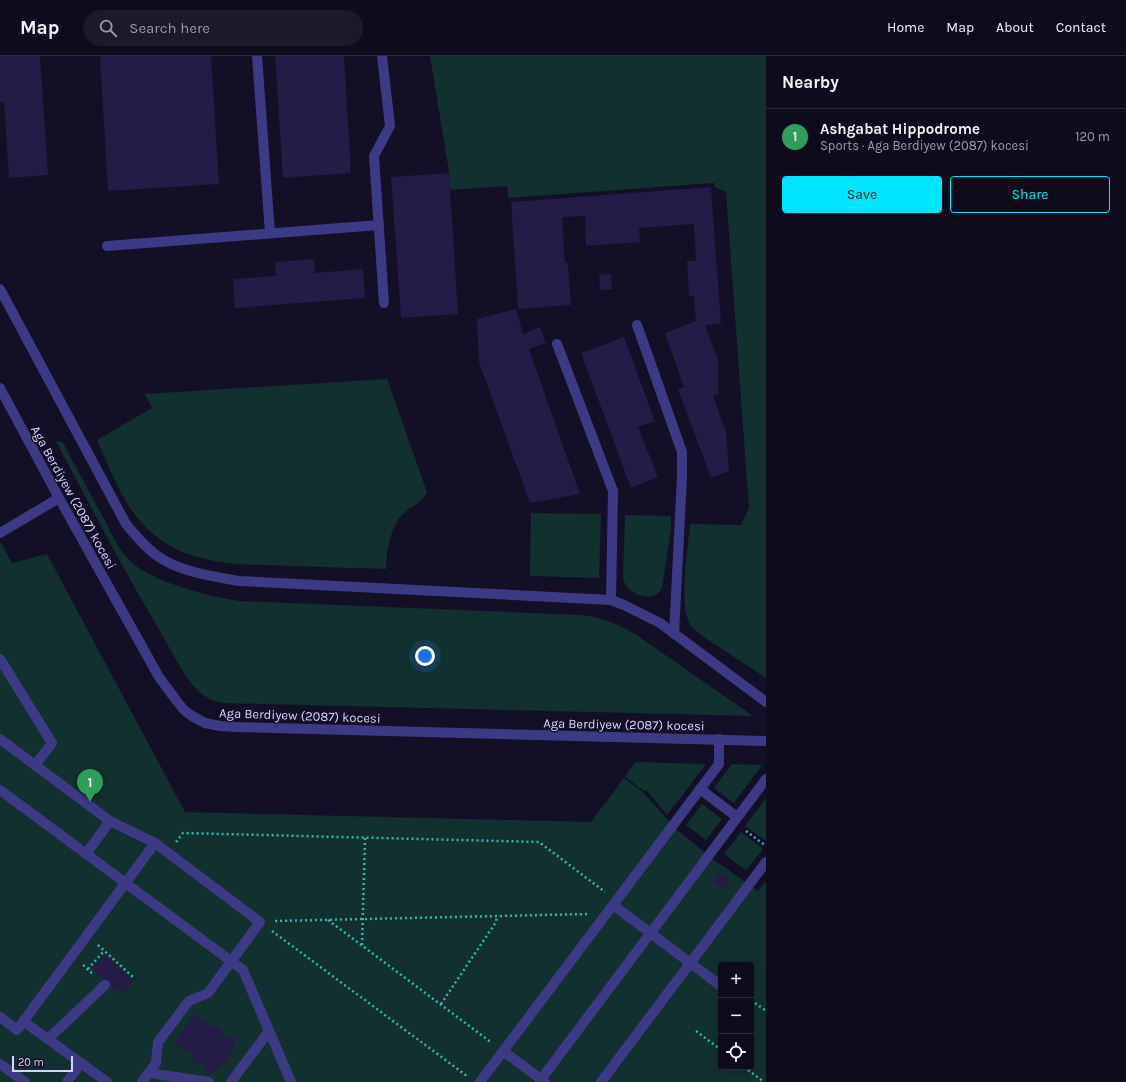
<!DOCTYPE html>
<html lang="en">
<head>
<meta charset="utf-8">
<style>
  :root { --surface:#0e0b1c; --page:#1c1929; --text:#f1f3f6; --muted:#9b9ba3; --line:#2e2b3b; --accent:#00e5ff }
  body { margin:0; font-family:Karla,sans-serif; background:var(--page); color:var(--text) }
  .controls { position:absolute; right:12px; bottom:12px; display:grid; overflow:hidden; border-radius:4px; box-shadow:0 2px 10px #0003 }
  .controls button { width:36px; height:36px; display:grid; place-items:center; padding:0; border:0; border-bottom:1px solid var(--line); background:var(--surface); color:var(--text); font:20px sans-serif }
  .scale { position:absolute; left:12px; bottom:10px; width:61px; box-sizing:border-box; padding-left:4px; border:2px solid #d9d4ff; border-top:0; font-size:11px; line-height:14px; white-space:nowrap; color:#d9d4ff; -webkit-text-stroke:3px #130f26; paint-order:stroke }
  .you { position:absolute; left:425px; top:600px; width:14px; height:14px; margin:-10px; border:3px solid #fff; border-radius:50%; background:#1a73e8; box-shadow:0 0 0 6px #1a73e833 }
  .badge { display:grid; place-items:center; width:26px; height:26px; border-radius:50%; background:var(--accent); color:#fff; font-size:13px; font-weight:700 }
  .pin { position:absolute; translate:-50% -33px; filter:drop-shadow(0 1px 2px #0008) }
  .pin::after { content:''; position:absolute; top:21px; width:14px; height:12px; background:inherit; clip-path:polygon(0 0,100% 0,50% 100%) }
  .list { margin:0; padding:0; list-style:none }
  h2 { display:flex; justify-content:space-between; align-items:center; height:52px; margin:0; padding:0 16px; font-size:17px }
  h2 small { font-size:13px; font-weight:400; color:var(--muted) }
  .list li { display:grid; grid-template-columns:26px 1fr auto; gap:12px; align-items:center; box-sizing:border-box; height:56px; padding:0 16px; border-top:1px solid var(--line) }
  .list b { display:block; font-size:15px; white-space:nowrap }
  .list p { margin:0; font-size:13px; white-space:nowrap; color:var(--muted) }
  .list em { font-size:13px; font-style:normal; color:var(--muted) }
  .actions { display:flex; gap:8px; padding:12px 16px }
  .actions a { flex:1; padding:9px 0; border:1px solid var(--accent); border-radius:4px; text-align:center; font-size:14px; color:var(--accent) }
  .actions .main { background:var(--accent); color:#111 }
  .icon { flex:none; width:22px; height:22px; fill:none; stroke:currentColor; stroke-width:2; stroke-linecap:round; stroke-linejoin:round }
  .map { position:relative; flex:none; width:766px; height:1026px; overflow:hidden }
  header { display:flex; align-items:center; gap:24px; box-sizing:border-box; height:56px; padding:0 20px; background:var(--surface); border-bottom:1px solid var(--line) }
  header strong { font-size:19px }
  nav { display:flex; gap:22px; margin-inline-start:auto; font-size:14px }
  .search { width:280px; height:36px; background:var(--page); display:flex; align-items:center; gap:10px; box-sizing:border-box; padding:0 14px; border-radius:22px; color:var(--muted); font-size:15px }
  main { display:flex }
  aside { flex:1; background:var(--surface) }
  .map>svg:first-child { display:block }
  .green { fill:#12302f; fill-rule:evenodd }
  .building { fill:#241b47 }
  .lines { fill:none; stroke-linecap:round; stroke-linejoin:round }
  .path { stroke:#2fb8b0; stroke-width:2.5; stroke-dasharray:2 3; stroke-linecap:butt }
  .minor { stroke:#3d3a85; stroke-width:10 }
  .labels { text-anchor:middle; stroke-width:3; stroke-linejoin:round; paint-order:stroke }
  .street-label { font-size:13px; fill:#d9d4ff; stroke:#130f26 }
</style>
</head>
<body>
<header>
<strong>Map</strong>
<div class="search"><svg class="icon" aria-label="search" viewBox="0 0 24 24"><circle cx="10" cy="10" r="6"/><path d="M15 15l6 6"/></svg>Search here</div>
<nav><a>Home</a><a>Map</a><a>About</a><a>Contact</a></nav>
</header>
<main>
<div class="map">
<svg width="766" height="1026" viewBox="0 0 766 1026">
  <rect width="100%" height="100%" fill="#130f26"/>
  <!-- green -->
  <g class="green">
    <path d="M 430,0 L 766,0 L 766,622 L 701,579 C 697,575 691,572 689,566 C 679,546 688,492 690,468 L 741,469 L 749,452 L 726,136 L 715,131 L 714,127 L 508,142 L 507,130 L 450,134 L 449,116 Z"/>
    <path d="M 387,323 L 427,436 C 419,450 415,448 404,457 C 390,470 387,495 386,513 C 354,512 323,511 291,510 C 232,508 176,511 136,460 C 119,439 108,408 97,384 L 152,352 L 145,338 Z"/>
    <path d="M 56,385 L 58,385 L 63,387 C 77,413 91,439 105,465 C 112,478 119,494 129,504 C 151,526 210,541 240,545 L 581,559 C 602,561 617,568 635,578 L 753,660 L 223,647 C 214,645 206,642 199,636 C 183,620 170,592 158,572 C 122,511 89,448 56,385 Z"/>
    <path d="M 531,457 L 601,458 L 599,522 L 530,520 Z"/>
    <path d="M 625,459 L 671,460 L 671,474 L 662,532 C 656,544 638,542 629,533 C 625,530 624,525 623,521 Z"/>
    <path d="M 0,485 L 12,507 L 47,498 L 185,756 L 591,766 L 624,722 L 643,736 L 675,772 L 713,803 L 758,835 L 766,825 L 766,1026 L 0,1026 ZM 721,909 L 751,909 L 751,1011 L 721,1011 Z"/>
    <path d="M 635,706 L 706,708 L 667,759 L 646,734 L 644,735 L 625,721 Z"/>
    <path d="M 732,708 L 762,709 L 734,747 L 714,732 Z"/>
    <path d="M 766,742 L 766,785 L 745,770 Z"/>
    <path d="M 702,748 L 722,763 L 706,784 L 686,769 Z"/>
    <path d="M 741,776 L 763,793 L 746,814 L 724,798 Z"/>
  </g>
  <!-- building -->
  <g class="building">
    <path d="M 0,0 L 40,0 L 48,119 L 9,122 L 4,46 L 0,47 Z"/>
    <path d="M 100,0 L 211,0 L 219,128 L 108,135 Z"/>
    <path d="M 275,0 L 344,0 L 351,117 L 283,122 Z"/>
    <path d="M 449,117 L 458,258 L 401,262 L 391,121 Z"/>
    <path d="M 711,131 L 721,268 L 705,269 L 718,304 L 718,338 L 713,340 L 726,376 L 729,415 L 711,422 L 678,333 L 684,331 L 665,277 L 696,265 L 694,240 L 689,240 L 687,205 L 696,205 L 694,168 L 639,172 L 640,186 L 586,190 L 585,160 L 562,161 L 565,207 L 568,207 L 571,249 L 518,253 L 511,146 Z"/>
    <path d="M 314,203 L 315,217 L 363,213 L 365,242 L 235,252 L 233,223 L 276,220 L 275,206 Z"/>
    <path d="M 611,218 L 612,233 L 600,234 L 599,219 Z"/>
    <path d="M 516,253 L 523,278 L 540,271 L 546,287 L 529,293 L 580,438 L 530,447 L 479,306 L 477,263 Z"/>
    <path d="M 624,281 L 655,365 L 638,371 L 658,421 L 631,432 L 581,297 Z"/>
    <path d="M 721,816 L 730,824 L 723,833 L 714,826 Z"/>
    <path d="M 105,898 L 125,917 L 133,925 L 123,937 L 112,931 L 92,913 Z"/>
    <path d="M 195,958 L 214,972 L 221,970 L 222,979 L 236,981 L 233,993 L 228,1004 L 219,1013 L 208,1019 L 202,1006 L 193,1008 L 193,1000 L 174,986 Z"/>
  </g>
  <g class="lines">
    <!-- path -->
    <g class="path">
      <path d="M 746,775 L 766,790"/>
      <path d="M 176,786 L 183,777 L 539,786 L 605,836"/>
      <path d="M 328,864 L 492,987"/>
      <path d="M 275,865 L 588,858"/>
      <path d="M 272,875 L 467,1020"/>
      <path d="M 98,889 L 134,922"/>
      <path d="M 362,889 L 365,782"/>
      <path d="M 83,909 L 94,919"/>
      <path d="M 88,913 L 104,895"/>
      <path d="M 751,944 L 766,955"/>
      <path d="M 441,948 L 496,866 L 497,860"/>
      <path d="M 696,975 L 721,994"/>
      <path d="M 744,1011 L 764,1026"/>
    </g>
    <!-- minor -->
    <g class="minor">
      <path d="M 257,0 L 270,177"/>
      <path d="M 382,0 L 390,70 L 374,100 L 384,247"/>
      <path d="M 107,190 L 379,169"/>
      <path d="M 0,233 L 126,468 C 135,479 144,490 156,499 C 179,516 211,520 239,525 L 611,544 L 624,549 L 660,567 L 766,646"/>
      <path d="M 637,269 L 682,396 L 682,421 L 674,578"/>
      <path d="M 557,288 L 613,435 L 611,544"/>
      <path d="M 0,332 L 59,442 L 159,621 L 176,644 L 184,654 L 192,660 L 205,667 L 220,670 L 236,671 L 766,685"/>
      <path d="M 0,477 L 59,442"/>
      <path d="M 0,603 L 52,687 L 35,709"/>
      <path d="M 0,683 L 110,765 L 155,787 L 260,866 L 208,937 L 189,945 L 158,986 L 156,1007 L 142,1026"/>
      <path d="M 700,733 L 737,761"/>
      <path d="M 0,734 L 243,914 L 291,1026"/>
      <path d="M 86,798 L 110,765"/>
      <path d="M 613,849 L 721,930"/>
      <path d="M 0,961 L 17,974 L 155,787"/>
      <path d="M 23,965 L 107,1026"/>
      <path d="M 48,983 L 105,929"/>
      <path d="M 503,995 L 545,1026"/>
      <path d="M 0,1008 L 25,1026"/>
      <path d="M 149,1017 L 209,1026"/>
      <path d="M 67,1026 L 81,1007"/>
      <path d="M 231,1026 L 269,975"/>
      <path d="M 480,1026 L 719,708 L 719,683"/>
      <path d="M 539,1026 L 766,723"/>
      <path d="M 601,1026 L 766,806"/>
    </g>
  </g>
  <g class="labels">
    <!-- street labels -->
    <g class="street-label">
      <text transform="translate(74 441) rotate(61)" y="5">Aga Berdiyew (2087) kocesi</text>
      <text transform="translate(300 659) rotate(2)" y="5">Aga Berdiyew (2087) kocesi</text>
      <text transform="translate(624 668) rotate(1)" y="5">Aga Berdiyew (2087) kocesi</text>
    </g>
  </g>
</svg>
<div class="controls">
<button>+</button>
<button>−</button>
<button><svg class="icon" aria-label="locate" viewBox="0 0 24 24"><circle cx="12" cy="12" r="6"/><path d="M12 2v4M12 18v4M2 12h4M18 12h4"/></svg></button>
</div>
<div class="scale">20 m</div>
<div class="you"></div>
<div class="pin badge" style="left:90px;top:746px;background:#2e9e5b">1</div>
</div>
<aside>
<h2>Nearby<small></small></h2>
<ul class="list">
<li><span class="badge" style="background:#2e9e5b">1</span><div><b>Ashgabat Hippodrome</b><p>Sports · Aga Berdiyew (2087) kocesi</p></div><em>120 m</em></li>
</ul>
<div class="actions"><a class="main">Save</a><a>Share</a></div>
</aside>
</main>
</body>
</html>
